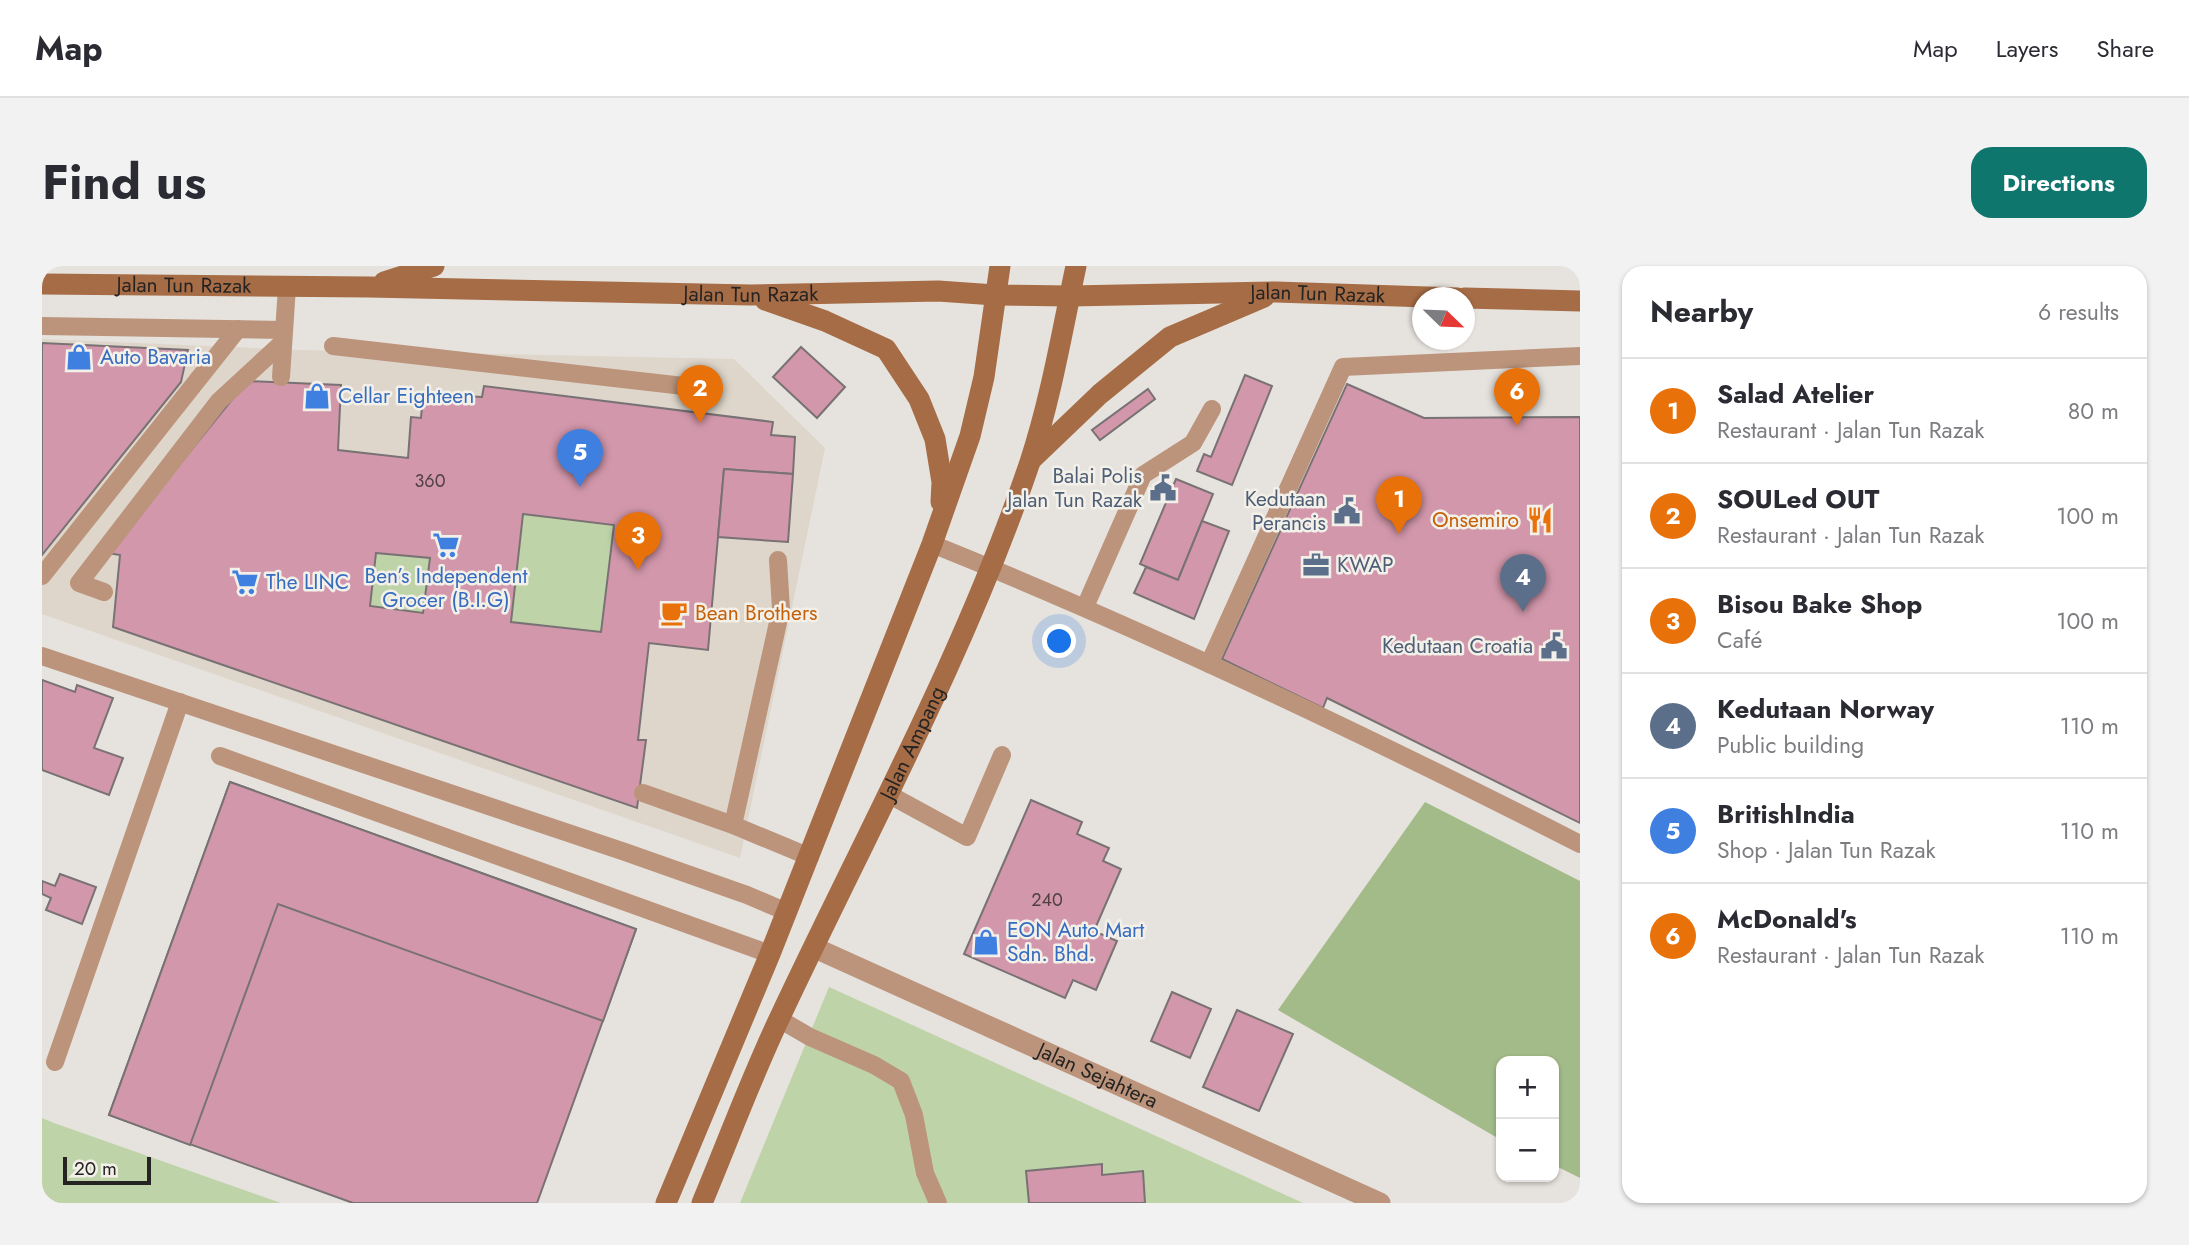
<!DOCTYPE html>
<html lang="en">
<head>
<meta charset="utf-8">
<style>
  :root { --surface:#fff; --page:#f2f2f3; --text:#2b2b33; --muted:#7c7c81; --line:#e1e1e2; --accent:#0f766e }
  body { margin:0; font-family:Jost,sans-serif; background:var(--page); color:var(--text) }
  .controls { position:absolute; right:21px; bottom:21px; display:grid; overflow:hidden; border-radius:14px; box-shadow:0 2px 5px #0004 }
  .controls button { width:63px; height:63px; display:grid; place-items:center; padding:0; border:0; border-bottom:2px solid var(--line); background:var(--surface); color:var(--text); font:35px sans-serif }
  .compass { position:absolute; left:1370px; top:21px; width:63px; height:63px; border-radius:50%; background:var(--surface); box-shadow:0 2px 5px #0004; rotate:113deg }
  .scale { position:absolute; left:21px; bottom:18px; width:88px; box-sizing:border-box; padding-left:7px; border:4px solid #262423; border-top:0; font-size:19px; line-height:24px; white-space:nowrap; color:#262423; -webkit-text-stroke:5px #f3f0ea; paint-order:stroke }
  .you { position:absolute; left:1018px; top:376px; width:24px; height:24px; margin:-18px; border:5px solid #fff; border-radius:50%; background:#1a73e8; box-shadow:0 0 0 10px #1a73e833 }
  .badge { display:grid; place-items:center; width:46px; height:46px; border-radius:50%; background:var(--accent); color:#fff; font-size:23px; font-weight:700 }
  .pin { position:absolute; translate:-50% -58px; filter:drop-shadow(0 2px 4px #0008) }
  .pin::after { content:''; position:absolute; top:37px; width:24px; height:21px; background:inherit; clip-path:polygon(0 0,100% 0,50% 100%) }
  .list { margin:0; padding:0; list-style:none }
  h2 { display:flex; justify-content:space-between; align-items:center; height:91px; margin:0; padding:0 28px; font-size:30px }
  h2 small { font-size:23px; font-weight:400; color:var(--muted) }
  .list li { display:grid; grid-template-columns:46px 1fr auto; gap:21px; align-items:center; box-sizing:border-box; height:105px; padding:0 28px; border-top:2px solid var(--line) }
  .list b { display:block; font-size:26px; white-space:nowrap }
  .list p { margin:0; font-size:23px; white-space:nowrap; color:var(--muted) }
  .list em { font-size:23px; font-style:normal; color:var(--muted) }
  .map { position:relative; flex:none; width:1538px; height:937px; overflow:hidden; border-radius:21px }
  header { display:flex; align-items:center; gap:42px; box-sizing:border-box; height:98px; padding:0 35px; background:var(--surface); border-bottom:2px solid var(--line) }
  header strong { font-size:33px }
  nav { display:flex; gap:38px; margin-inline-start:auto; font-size:24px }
  .intro { display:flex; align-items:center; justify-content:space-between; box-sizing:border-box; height:168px; padding:0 42px }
  h1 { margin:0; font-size:49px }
  .button { padding:18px 32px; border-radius:21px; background:var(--accent); color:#fff; font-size:24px; font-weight:700 }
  main { display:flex; gap:42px; padding:0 42px }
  aside { flex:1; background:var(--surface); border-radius:21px; box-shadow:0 2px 5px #0004 }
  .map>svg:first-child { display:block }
  .built { fill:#ded6ca }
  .green { fill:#bed4a8 }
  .forest { fill:#a2bb89 }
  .building { fill:#d297aa; stroke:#797274; stroke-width:2; fill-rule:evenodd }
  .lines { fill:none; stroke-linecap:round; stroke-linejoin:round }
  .lane { stroke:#bc947b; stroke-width:18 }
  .street { stroke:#bc947b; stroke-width:21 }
  .secondary { stroke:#a66c46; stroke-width:21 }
  .labels { text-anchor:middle; stroke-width:5; stroke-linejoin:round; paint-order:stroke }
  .number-label { font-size:18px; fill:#514145 }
  .street-label { font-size:21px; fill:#262423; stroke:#f3f0ea }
  .shop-label { font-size:21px; fill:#366cbe; stroke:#f3f0ea; text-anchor:start }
  .service-label { font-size:21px; fill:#4e5e75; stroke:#f3f0ea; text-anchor:end }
  .food-label { font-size:21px; fill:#c56008; stroke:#f3f0ea; text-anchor:end }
</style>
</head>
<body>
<header>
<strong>Map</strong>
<nav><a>Map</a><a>Layers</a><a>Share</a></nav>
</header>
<div class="intro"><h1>Find us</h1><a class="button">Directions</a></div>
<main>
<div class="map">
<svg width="1538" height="937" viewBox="0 0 1538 937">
  <rect width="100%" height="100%" fill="#e6e2dd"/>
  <!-- built -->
  <path class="built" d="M 0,73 L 258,84 L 692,93 L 783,182 L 698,592 L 0,348 Z"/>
  <!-- green -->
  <g class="green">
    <path d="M 481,248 L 572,259 L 559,366 L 469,356 Z"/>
    <path d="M 334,287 L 388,292 L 381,347 L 328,340 Z"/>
    <path d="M 787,721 L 1261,937 L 698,937 Z"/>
    <path d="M 0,852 L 12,857 L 239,937 L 0,937 Z"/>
  </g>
  <!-- forest -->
  <path class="forest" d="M 1383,536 L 1538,615 L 1538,912 L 1512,899 L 1512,795 L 1459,795 L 1459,874 L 1236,744 Z"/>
  <!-- building -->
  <g class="building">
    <path d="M 0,77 L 146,84 L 139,116 L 0,289 Z"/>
    <path d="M 759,81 L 803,121 L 775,152 L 731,111 Z"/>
    <path d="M 1203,109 L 1230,120 L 1190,219 L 1155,205 L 1162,188 L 1169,191 Z"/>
    <path d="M 205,115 L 299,119 L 296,184 L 366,192 L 369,151 L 379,152 L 381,128 L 440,131 L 442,120 L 731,156 L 729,169 L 753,171 L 751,208 L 682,203 L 666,384 L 607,377 L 596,474 L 604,474 L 595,542 L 71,361 L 78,289 L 66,287 ZM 481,248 L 572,259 L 559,366 L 469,356 ZM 334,287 L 388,292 L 381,347 L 328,340 Z"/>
    <path d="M 1305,118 L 1382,152 L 1538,151 L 1538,557 L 1285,432 L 1281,442 L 1180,393 Z"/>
    <path d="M 1106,123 L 1113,133 L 1058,174 L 1050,164 Z"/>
    <path d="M 682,203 L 751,208 L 746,276 L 676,271 Z"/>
    <path d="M 1134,213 L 1171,228 L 1136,314 L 1098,298 Z"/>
    <path d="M 1160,255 L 1187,265 L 1152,353 L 1092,327 L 1104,301 L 1136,314 Z"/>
    <path d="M 0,414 L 33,426 L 35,419 L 71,432 L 52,482 L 81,492 L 67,529 L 0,504 Z"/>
    <path d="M 188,516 L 594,663 L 495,937 L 311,937 L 67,849 Z"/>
    <path d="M 188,516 L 594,663 L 561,755 L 236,638 L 148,879 L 67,849 Z"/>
    <path d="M 989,534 L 1040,556 L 1035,568 L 1067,582 L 1061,595 L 1079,603 L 1052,665 L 1075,675 L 1054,724 L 1031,714 L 1023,732 L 922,688 Z"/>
    <path d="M 18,608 L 54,621 L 40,658 L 4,644 L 9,632 L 0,628 L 0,615 L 13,620 Z"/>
    <path d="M 1130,726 L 1169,743 L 1148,792 L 1109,775 Z"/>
    <path d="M 1195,744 L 1251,768 L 1217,845 L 1161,821 Z"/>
    <path d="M 1060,898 L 1060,909 L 1101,905 L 1103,937 L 987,937 L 984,905 Z"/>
  </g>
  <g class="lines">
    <!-- lane -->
    <g class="lane">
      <path d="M 0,60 L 242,64"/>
      <path d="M 291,80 L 668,123"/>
      <path d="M 239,111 L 245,21"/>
      <path d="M 890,278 C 1111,367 1326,470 1538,578"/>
      <path d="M 0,310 L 196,63"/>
      <path d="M 62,326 L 37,317 L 177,135 L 241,76"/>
      <path d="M 1043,341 L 1101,209 L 1151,177 L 1170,143"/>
      <path d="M 0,390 L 583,586 L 705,629 L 745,646"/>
      <path d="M 1167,398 L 1301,101 L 1538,90"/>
      <path d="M 178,490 L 728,688"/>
      <path d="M 601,527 L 691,559 L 768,591"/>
      <path d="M 846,528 L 925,571 L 960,489"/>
      <path d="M 691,559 L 739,343 L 736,294"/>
      <path d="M 737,753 L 768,771 L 832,799 L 859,815 L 872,849 L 883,907 L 896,937"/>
      <path d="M 13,796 L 138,436"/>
    </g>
    <!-- street -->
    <path class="street" id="s1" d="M 773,682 L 1338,937"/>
    <!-- secondary -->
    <g class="secondary">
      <path d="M 342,16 L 392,0"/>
      <path id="s2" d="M 0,18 L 327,21 L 709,29 L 896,25 L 953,29 L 1028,30 L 1234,26 L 1416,32"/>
      <path d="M 1422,32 L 1538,35"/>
      <path d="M 723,34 L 783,55 L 844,83 L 877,133 L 893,173 L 900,216 L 899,236"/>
      <path d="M 990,193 L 1058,128 L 1128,71 L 1222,31"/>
      <path d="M 624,937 L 728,688 L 890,278 L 928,170 L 942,111 L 958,0"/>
      <path id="s3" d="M 660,937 C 686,875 709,812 738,751 C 824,568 923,388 988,196 C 1009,132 1020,66 1034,0"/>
    </g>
  </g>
  <!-- icons -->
  <defs>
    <g id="shop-bare" transform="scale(2.1)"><path d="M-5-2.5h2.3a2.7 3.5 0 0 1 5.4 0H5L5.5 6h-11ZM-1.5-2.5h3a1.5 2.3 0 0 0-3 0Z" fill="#3f7fe0" stroke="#f3f0ea" stroke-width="2.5" paint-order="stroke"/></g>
    <g id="civic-bare" transform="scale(2.1)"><path d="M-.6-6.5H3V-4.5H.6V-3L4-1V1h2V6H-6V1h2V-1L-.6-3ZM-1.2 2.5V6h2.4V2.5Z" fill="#5c6f8a" stroke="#f3f0ea" stroke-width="2.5" paint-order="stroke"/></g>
    <g id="restaurant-bare" transform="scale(2.1)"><path d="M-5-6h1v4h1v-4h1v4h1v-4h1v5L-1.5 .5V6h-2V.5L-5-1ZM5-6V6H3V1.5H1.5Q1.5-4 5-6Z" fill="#e8710a" stroke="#f3f0ea" stroke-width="2.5" paint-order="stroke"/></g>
    <g id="supermarket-bare" transform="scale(2.1)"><path d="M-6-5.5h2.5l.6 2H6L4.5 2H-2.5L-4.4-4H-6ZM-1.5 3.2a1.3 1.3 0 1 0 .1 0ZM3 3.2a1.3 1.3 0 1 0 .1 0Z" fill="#3f7fe0" stroke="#f3f0ea" stroke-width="2.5" paint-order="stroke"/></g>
    <g id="office-bare" transform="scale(2.1)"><path d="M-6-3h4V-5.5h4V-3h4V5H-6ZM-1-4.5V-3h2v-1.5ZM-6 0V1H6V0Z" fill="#5c6f8a" stroke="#f3f0ea" stroke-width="2.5" paint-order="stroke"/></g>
    <g id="cafe-bare" transform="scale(2.1)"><path d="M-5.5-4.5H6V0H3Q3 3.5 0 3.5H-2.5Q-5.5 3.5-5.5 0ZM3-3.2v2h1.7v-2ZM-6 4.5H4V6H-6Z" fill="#e8710a" stroke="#f3f0ea" stroke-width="2.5" paint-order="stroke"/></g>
  </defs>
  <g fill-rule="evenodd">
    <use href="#shop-bare" x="37" y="91"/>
    <use href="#shop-bare" x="275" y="130"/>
    <use href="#civic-bare" x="1121" y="222"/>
    <use href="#civic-bare" x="1305" y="245"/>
    <use href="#restaurant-bare" x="1498" y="254"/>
    <use href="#supermarket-bare" x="404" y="279"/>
    <use href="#office-bare" x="1274" y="299"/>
    <use href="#supermarket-bare" x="203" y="316"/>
    <use href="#cafe-bare" x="632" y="347"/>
    <use href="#civic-bare" x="1512" y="380"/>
    <use href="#shop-bare" x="944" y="676"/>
  </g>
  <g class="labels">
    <!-- number labels -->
    <g class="number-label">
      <text x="388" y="221">360</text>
      <text x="1005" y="640">240</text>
    </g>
    <!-- street labels -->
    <g class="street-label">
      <text dy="7" stroke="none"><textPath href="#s2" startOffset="142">Jalan Tun Razak</textPath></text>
      <text dy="7" stroke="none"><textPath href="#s2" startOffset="709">Jalan Tun Razak</textPath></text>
      <text dy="7" stroke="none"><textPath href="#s2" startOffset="1276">Jalan Tun Razak</textPath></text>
      <text dy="7" stroke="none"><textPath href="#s3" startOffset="506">Jalan Ampang</textPath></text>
      <text dy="7" stroke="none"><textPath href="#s1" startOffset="310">Jalan Sejahtera</textPath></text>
    </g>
    <!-- shop labels -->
    <g class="shop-label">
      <text x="58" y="98">Auto Bavaria</text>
      <text x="296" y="137">Cellar Eighteen</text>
      <text x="404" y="317" text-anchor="middle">Ben’s Independent<tspan x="404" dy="24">Grocer (B.I.G)</tspan></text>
      <text x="224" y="323">The LINC</text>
      <text x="965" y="671">EON Auto Mart<tspan x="965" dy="24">Sdn. Bhd.</tspan></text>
    </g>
    <!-- service labels -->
    <g class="service-label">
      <text x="1100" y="217">Balai Polis<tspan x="1100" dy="24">Jalan Tun Razak</tspan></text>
      <text x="1284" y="240">Kedutaan<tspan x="1284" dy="24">Perancis</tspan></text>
      <text x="1295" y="306" text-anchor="start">KWAP</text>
      <text x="1491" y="387">Kedutaan Croatia</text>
    </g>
    <!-- food labels -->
    <g class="food-label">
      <text x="1477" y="261">Onsemiro</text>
      <text x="653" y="354" text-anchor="start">Bean Brothers</text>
    </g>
  </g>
</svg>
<div class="controls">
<button>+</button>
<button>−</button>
</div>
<svg class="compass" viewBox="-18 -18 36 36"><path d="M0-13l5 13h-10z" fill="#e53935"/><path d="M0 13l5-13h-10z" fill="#7c7c81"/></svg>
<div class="scale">20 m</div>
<div class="you"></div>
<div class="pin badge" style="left:1357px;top:268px;background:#e8710a">1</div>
<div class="pin badge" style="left:658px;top:157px;background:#e8710a">2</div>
<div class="pin badge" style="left:596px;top:304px;background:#e8710a">3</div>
<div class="pin badge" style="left:1481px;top:346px;background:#5c6f8a">4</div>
<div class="pin badge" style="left:538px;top:221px;background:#3f7fe0">5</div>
<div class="pin badge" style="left:1475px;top:160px;background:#e8710a">6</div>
</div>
<aside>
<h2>Nearby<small>6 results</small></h2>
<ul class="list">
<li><span class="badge" style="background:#e8710a">1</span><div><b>Salad Atelier</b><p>Restaurant · Jalan Tun Razak</p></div><em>80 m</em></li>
<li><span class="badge" style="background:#e8710a">2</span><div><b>SOULed OUT</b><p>Restaurant · Jalan Tun Razak</p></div><em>100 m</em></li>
<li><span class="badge" style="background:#e8710a">3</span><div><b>Bisou Bake Shop</b><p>Café</p></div><em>100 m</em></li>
<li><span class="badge" style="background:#5c6f8a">4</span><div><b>Kedutaan Norway</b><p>Public building</p></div><em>110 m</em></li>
<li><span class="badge" style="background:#3f7fe0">5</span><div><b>BritishIndia</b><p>Shop · Jalan Tun Razak</p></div><em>110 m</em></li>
<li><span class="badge" style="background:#e8710a">6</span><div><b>McDonald's</b><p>Restaurant · Jalan Tun Razak</p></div><em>110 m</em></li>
</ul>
</aside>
</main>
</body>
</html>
